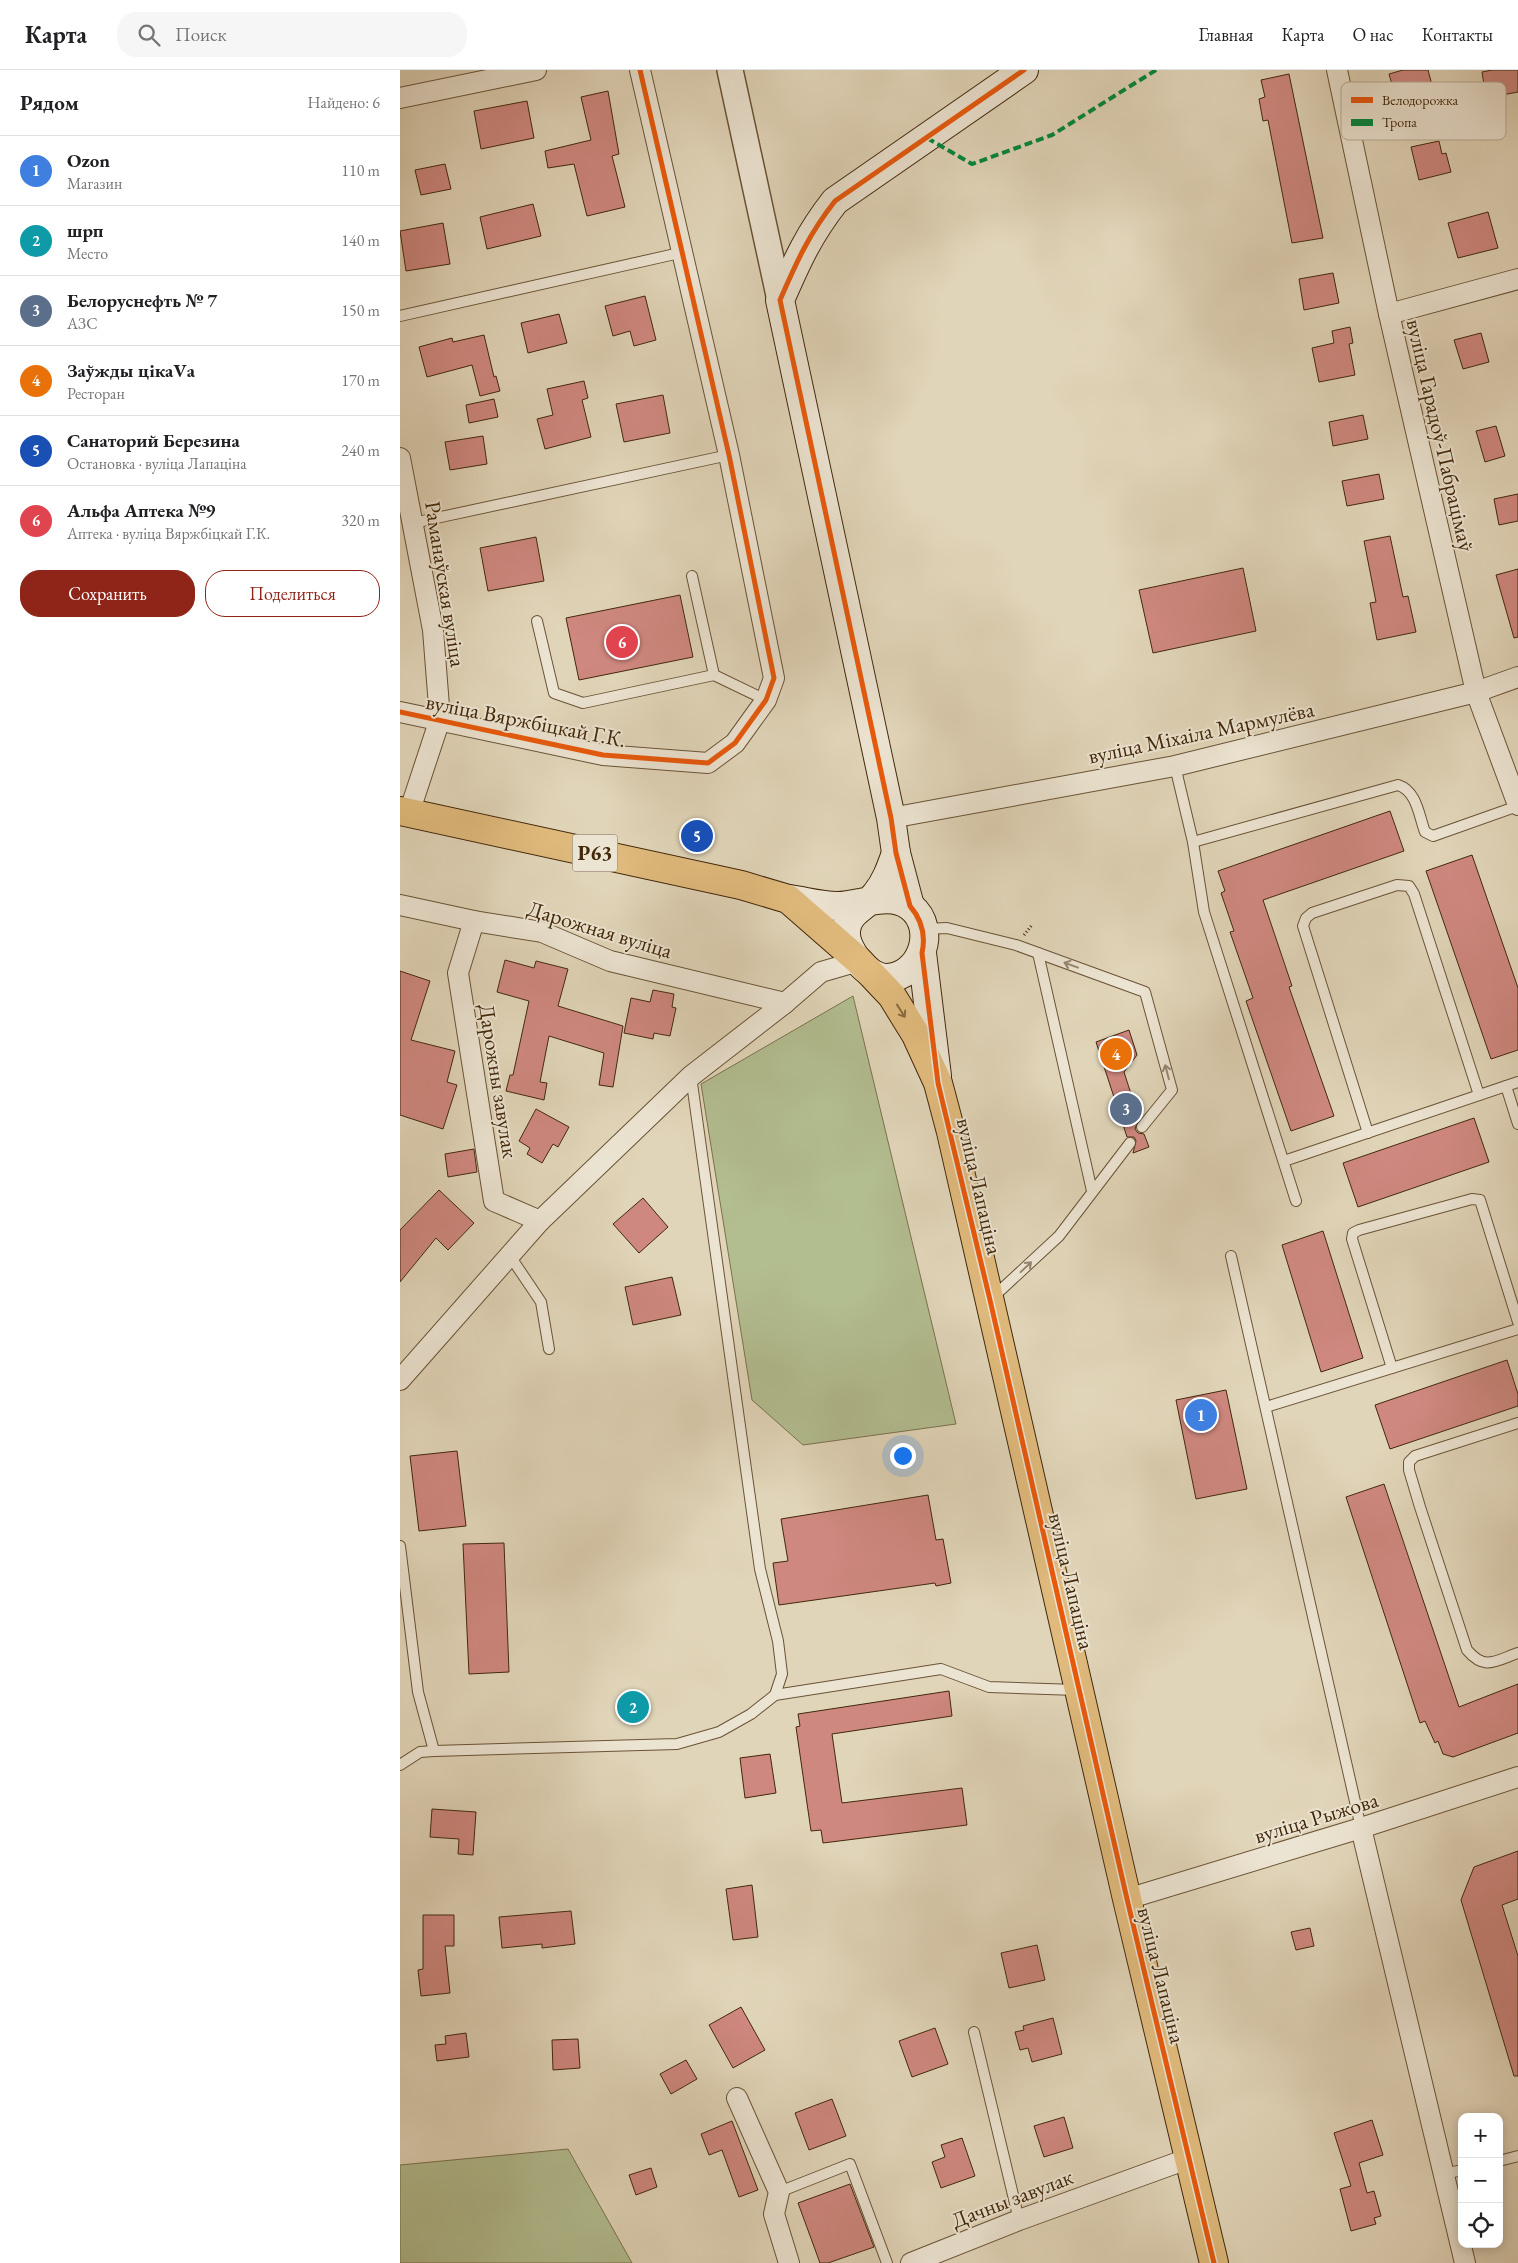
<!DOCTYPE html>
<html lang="ru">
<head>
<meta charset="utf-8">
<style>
  :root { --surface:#fff; --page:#f6f6f6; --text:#202124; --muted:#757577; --line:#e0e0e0; --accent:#8f2418 }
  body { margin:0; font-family:"EB Garamond",serif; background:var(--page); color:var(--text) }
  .controls { position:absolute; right:15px; bottom:15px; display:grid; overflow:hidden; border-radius:10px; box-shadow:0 2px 12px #0003 }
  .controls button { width:45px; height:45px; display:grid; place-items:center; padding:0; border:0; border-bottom:1px solid var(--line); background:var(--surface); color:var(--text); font:25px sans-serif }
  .you { position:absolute; left:502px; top:1385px; width:18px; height:18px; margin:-12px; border:4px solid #fff; border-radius:50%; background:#1a73e8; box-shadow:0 0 0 8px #1a73e833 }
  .badge { display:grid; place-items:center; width:32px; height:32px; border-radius:50%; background:var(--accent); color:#fff; font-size:16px; font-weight:700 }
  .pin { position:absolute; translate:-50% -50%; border:2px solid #fff; box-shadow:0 1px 5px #0006 }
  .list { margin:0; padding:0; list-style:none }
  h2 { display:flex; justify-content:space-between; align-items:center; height:65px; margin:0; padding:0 20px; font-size:21px }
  h2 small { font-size:16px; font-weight:400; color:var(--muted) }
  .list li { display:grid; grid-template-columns:32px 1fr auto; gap:15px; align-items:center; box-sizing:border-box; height:70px; padding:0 20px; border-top:1px solid var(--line) }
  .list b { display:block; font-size:19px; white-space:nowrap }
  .list p { margin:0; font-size:16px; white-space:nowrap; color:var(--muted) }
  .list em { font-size:16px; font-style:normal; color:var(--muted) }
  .actions { display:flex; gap:10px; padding:15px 20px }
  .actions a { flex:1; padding:11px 0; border:1px solid var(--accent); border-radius:20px; text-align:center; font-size:18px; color:var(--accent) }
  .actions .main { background:var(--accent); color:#fff }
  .icon { flex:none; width:28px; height:28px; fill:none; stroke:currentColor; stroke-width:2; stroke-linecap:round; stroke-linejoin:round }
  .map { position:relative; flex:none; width:1118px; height:2193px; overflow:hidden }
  header { display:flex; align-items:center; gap:30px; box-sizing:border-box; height:70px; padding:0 25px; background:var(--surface); border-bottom:1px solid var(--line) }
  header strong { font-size:24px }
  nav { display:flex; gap:28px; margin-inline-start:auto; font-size:18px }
  .search { width:350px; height:45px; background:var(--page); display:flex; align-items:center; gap:12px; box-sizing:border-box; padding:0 18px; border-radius:20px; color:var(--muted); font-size:19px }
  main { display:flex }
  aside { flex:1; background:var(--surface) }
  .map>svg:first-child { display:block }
  .green { fill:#b2bd90; stroke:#7a724d }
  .building { fill:#cf8880; stroke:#42280a }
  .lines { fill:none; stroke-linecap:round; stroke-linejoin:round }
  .service-casing { stroke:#6a5336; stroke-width:12 }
  .minor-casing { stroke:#6a5336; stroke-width:22 }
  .tertiary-casing { stroke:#6a5336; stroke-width:28 }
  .secondary-casing { stroke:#42280a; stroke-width:30 }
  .primary-casing { stroke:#42280a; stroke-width:30 }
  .path { stroke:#42280a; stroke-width:3; stroke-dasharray:1 2.5; stroke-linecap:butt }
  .service { stroke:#ece4d2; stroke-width:10 }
  .minor { stroke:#ece4d2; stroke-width:20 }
  .tertiary { stroke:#ece4d2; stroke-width:25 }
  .secondary { stroke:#ece4d2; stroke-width:28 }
  .primary { stroke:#e0ba7c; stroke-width:28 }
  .quiet { stroke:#00873e; stroke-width:4; stroke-dasharray:8 4; stroke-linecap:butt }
  .cycleway-casing { stroke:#ece4d2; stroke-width:8 }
  .cycleway { stroke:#e8590c; stroke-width:5 }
  .oneway { stroke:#97866e }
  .oneway2 { stroke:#896a3d }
  .labels { text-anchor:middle; stroke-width:4; stroke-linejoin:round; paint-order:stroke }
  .shield { fill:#ece4d2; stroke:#756046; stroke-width:1 }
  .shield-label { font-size:21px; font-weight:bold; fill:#42280a }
  .street-label { font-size:22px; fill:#42280a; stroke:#ece4d2 }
  .key { fill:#ece4d2; stroke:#b9ac96; stroke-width:1 }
  .key-label { font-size:14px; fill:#42280a }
</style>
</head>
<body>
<header>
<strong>Карта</strong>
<div class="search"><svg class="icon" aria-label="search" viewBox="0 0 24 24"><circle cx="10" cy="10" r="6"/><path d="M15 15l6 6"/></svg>Поиск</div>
<nav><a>Главная</a><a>Карта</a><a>О нас</a><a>Контакты</a></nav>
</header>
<main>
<aside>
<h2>Рядом<small>Найдено: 6</small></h2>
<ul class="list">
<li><span class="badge" style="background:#3f7fe0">1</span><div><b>Ozon</b><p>Магазин</p></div><em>110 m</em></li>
<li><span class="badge" style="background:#0f9aa8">2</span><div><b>шрп</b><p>Место</p></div><em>140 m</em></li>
<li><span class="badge" style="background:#5c6f8a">3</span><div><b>Белоруснефть № 7</b><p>АЗС</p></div><em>150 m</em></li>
<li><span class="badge" style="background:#e8710a">4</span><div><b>Заўжды цікаVа</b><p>Ресторан</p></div><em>170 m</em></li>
<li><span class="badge" style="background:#1a4fb4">5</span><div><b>Санаторий Березина</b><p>Остановка · вуліца Лапаціна</p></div><em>240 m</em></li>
<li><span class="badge" style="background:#e0444e">6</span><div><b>Альфа Аптека №9</b><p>Аптека · вуліца Вяржбіцкай Г.К.</p></div><em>320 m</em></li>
</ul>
<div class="actions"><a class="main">Сохранить</a><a>Поделиться</a></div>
</aside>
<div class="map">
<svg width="1118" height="2193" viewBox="0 0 1118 2193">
  <rect width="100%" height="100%" fill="#e1d5b9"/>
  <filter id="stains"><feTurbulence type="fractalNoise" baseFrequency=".004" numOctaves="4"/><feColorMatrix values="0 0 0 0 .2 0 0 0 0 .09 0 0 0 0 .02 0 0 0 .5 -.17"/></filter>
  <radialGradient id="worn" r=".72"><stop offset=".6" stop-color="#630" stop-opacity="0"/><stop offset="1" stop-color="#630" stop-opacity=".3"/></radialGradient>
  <!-- green -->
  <g class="green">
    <path d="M 453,926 L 556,1354 L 403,1375 L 352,1330 L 301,1014 Z"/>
    <path d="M 168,2079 L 232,2193 L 0,2193 L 0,2095 Z"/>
  </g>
  <!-- building -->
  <g class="building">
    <path d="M 1003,0 L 1028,0 L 1036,30 L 999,40 L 989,4 Z"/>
    <path d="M 1092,0 L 1118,0 L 1118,22 L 1086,28 L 1082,2 Z"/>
    <path d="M 889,4 L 923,168 L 892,173 L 868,50 L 863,51 L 859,29 L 865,27 L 861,10 Z"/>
    <path d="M 208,21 L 219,84 L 212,86 L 225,137 L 187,146 L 174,94 L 148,98 L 145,81 L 191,70 L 181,27 Z"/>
    <path d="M 127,31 L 134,68 L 81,79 L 74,41 Z"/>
    <path d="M 1039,71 L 1042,84 L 1046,83 L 1051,102 L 1019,110 L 1011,77 Z"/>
    <path d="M 45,94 L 51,119 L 21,125 L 15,100 Z"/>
    <path d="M 133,134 L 141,166 L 87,179 L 80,147 Z"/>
    <path d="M 1088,142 L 1098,178 L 1058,188 L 1048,153 Z"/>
    <path d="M 43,153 L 50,194 L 6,201 L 0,161 Z"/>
    <path d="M 933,203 L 939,233 L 904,240 L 899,209 Z"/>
    <path d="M 245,226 L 256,270 L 234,276 L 230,261 L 213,266 L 205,236 Z"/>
    <path d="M 159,244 L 167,273 L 128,283 L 121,253 Z"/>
    <path d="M 950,257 L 953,273 L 949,274 L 955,305 L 919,312 L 912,278 L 934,273 L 932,261 Z"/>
    <path d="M 1081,263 L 1089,292 L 1063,299 L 1054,270 Z"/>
    <path d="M 84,265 L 94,307 L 96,306 L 100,321 L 80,326 L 72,295 L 27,307 L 19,277 L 52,268 L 53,272 Z"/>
    <path d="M 184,311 L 188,328 L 182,330 L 191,367 L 145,379 L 137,349 L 153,345 L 147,319 Z"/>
    <path d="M 263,325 L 270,363 L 224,372 L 216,334 Z"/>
    <path d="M 94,329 L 98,347 L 69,353 L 66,335 Z"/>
    <path d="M 963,345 L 968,369 L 933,376 L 929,352 Z"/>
    <path d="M 1096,356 L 1105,386 L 1085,392 L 1076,361 Z"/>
    <path d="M 83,366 L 87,394 L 50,400 L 45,372 Z"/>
    <path d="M 979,404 L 984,429 L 947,436 L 942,411 Z"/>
    <path d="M 1118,424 L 1118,451 L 1099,455 L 1094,429 Z"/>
    <path d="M 990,466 L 1003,527 L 1008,526 L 1016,562 L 977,570 L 970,533 L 976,532 L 964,471 Z"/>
    <path d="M 136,467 L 144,511 L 88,521 L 80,478 Z"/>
    <path d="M 843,498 L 856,561 L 753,583 L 739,520 Z"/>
    <path d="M 1118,499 L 1118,567 L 1114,568 L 1096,505 Z"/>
    <path d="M 280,525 L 293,587 L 179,610 L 166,548 Z"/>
    <path d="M 990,741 L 1004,781 L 863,830 L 892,916 L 889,917 L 934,1046 L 891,1061 L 846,931 L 853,928 L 830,862 L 834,861 L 821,823 L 825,821 L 818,801 Z"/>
    <path d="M 1072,785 L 1118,918 L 1118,980 L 1091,989 L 1026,801 Z"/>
    <path d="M 105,890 L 134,898 L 136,891 L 168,899 L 158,936 L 223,956 L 213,1017 L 199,1015 L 204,983 L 149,966 L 140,1012 L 147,1013 L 144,1030 L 106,1021 L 110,1005 L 113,1005 L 129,931 L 97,922 Z"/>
    <path d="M 0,901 L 30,911 L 11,970 L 55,981 L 47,1012 L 57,1015 L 43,1059 L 0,1045 Z"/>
    <path d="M 253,920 L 274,924 L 272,937 L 276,938 L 270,966 L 254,963 L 253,969 L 224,963 L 231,928 L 250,932 Z"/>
    <path d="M 729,960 L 737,985 L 724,1002 L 739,1049 L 735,1059 L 738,1063 L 744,1064 L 749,1077 L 733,1083 L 736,1071 L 734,1067 L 727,1067 L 696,972 Z"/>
    <path d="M 136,1039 L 169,1057 L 158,1077 L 153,1074 L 142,1093 L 127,1084 L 130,1078 L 119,1071 Z"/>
    <path d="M 1074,1048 L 1089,1092 L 958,1137 L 943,1093 Z"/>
    <path d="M 74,1079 L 77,1102 L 48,1107 L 45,1084 Z"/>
    <path d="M 39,1120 L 74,1153 L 48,1180 L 36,1168 L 0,1212 L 0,1160 Z"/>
    <path d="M 243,1128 L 268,1157 L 239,1183 L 213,1154 Z"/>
    <path d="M 923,1161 L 963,1288 L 921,1302 L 882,1175 Z"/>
    <path d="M 272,1207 L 281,1245 L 233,1255 L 225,1217 Z"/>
    <path d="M 1107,1290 L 1118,1324 L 1118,1336 L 990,1379 L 975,1335 Z"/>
    <path d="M 826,1320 L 847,1419 L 796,1429 L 776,1330 Z"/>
    <path d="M 57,1381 L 66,1456 L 19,1461 L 10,1386 Z"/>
    <path d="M 984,1414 L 1059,1637 L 1118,1614 L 1118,1663 L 1053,1687 L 1043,1684 L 1038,1671 L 1035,1673 L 1025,1651 L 1020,1653 L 946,1427 Z"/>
    <path d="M 528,1425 L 536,1470 L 543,1469 L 551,1513 L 536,1516 L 535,1513 L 379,1535 L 373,1493 L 388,1491 L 381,1449 Z"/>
    <path d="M 104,1473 L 109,1602 L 69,1604 L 63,1474 Z"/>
    <path d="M 549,1621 L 552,1646 L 432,1664 L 442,1733 L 562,1718 L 567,1755 L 423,1773 L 421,1760 L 411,1761 L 396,1657 L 400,1656 L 398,1644 Z"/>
    <path d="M 370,1684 L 376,1723 L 345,1728 L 340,1688 Z"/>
    <path d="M 32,1739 L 76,1742 L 73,1785 L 58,1784 L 59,1769 L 30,1767 Z"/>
    <path d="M 1118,1781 L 1118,1829 L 1102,1835 L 1118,1886 L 1118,2006 L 1114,2006 L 1061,1830 L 1074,1797 Z"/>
    <path d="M 352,1815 L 358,1867 L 333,1870 L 326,1819 Z"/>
    <path d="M 171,1841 L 175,1874 L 142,1878 L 142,1874 L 102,1878 L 99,1847 Z"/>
    <path d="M 23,1845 L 54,1845 L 54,1876 L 45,1876 L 50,1923 L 21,1926 L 18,1900 L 23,1899 Z"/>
    <path d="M 910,1858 L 914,1876 L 896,1880 L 891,1862 Z"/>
    <path d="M 637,1875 L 645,1910 L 609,1918 L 601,1883 Z"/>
    <path d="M 341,1937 L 365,1980 L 333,1998 L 309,1955 Z"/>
    <path d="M 653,1948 L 662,1984 L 632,1992 L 628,1978 L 620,1980 L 615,1962 L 624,1960 L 623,1956 Z"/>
    <path d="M 535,1958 L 548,1994 L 512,2007 L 499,1971 Z"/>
    <path d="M 66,1963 L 69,1987 L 37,1991 L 35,1975 L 46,1974 L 45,1966 Z"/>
    <path d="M 178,1969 L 180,1998 L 153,2000 L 152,1970 Z"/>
    <path d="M 286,1990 L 297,2009 L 271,2024 L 260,2004 Z"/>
    <path d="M 432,2029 L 446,2066 L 409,2080 L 395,2043 Z"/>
    <path d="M 664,2047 L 673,2078 L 644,2087 L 634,2056 Z"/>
    <path d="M 972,2050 L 983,2085 L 959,2093 L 967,2123 L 974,2121 L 981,2146 L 974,2148 L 976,2154 L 951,2161 L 940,2119 L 951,2116 L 934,2063 Z"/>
    <path d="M 332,2051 L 358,2120 L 339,2127 L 322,2080 L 309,2085 L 301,2064 Z"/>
    <path d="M 562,2068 L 575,2106 L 541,2118 L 532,2092 L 545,2087 L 541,2075 Z"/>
    <path d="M 251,2098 L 257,2117 L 236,2125 L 229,2105 Z"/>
    <path d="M 450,2114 L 474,2177 L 428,2193 L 420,2193 L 398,2133 Z"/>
  </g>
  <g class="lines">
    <!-- service casing -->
    <g class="service-casing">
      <g id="service">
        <path d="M 0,246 L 284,182"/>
        <path d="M 13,453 L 329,385"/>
        <path d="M 292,506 L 314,605 L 366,630"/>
        <path d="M 137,551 L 154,623 L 183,633 L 314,605"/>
        <path d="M 775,696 L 793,772 L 804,842 L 896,1131"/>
        <path d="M 793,772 L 998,715 C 1017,721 1019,746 1025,762 L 1033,766 L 1118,736"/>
        <path d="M 524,859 L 547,858 L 616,875 L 745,922 L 772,1020 L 742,1057"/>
        <path d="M 638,883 L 692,1121"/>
        <path d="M 291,1006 L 360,1499 L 378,1571 L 382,1604 L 375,1625"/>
        <path d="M 1106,1016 L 1118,1054"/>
        <path d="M 968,1063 L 903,856 L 906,848 L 912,843 L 997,815 L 1009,816 L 1014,824 L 1079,1025"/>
        <path d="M 884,1091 L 1118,1012"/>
        <path d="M 110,1186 L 141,1232 L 149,1279"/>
        <path d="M 831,1186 L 961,1758"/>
        <path d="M 591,1229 L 659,1166 L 730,1073"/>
        <path d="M 992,1298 L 952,1169 L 953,1163 L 959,1160 L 1072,1129 L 1080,1130 L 1118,1252"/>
        <path d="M 866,1337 L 1118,1259"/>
        <path d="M 1118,1353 L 1015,1386 L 1009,1392 L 1009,1400 L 1020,1437 L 1067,1580 C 1085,1601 1095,1591 1118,1583"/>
        <path d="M 0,1476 L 18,1622 L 34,1681"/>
        <path d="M 0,1695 L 20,1682 L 34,1681 L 277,1674 L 319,1662 L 351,1644 L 375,1625 L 541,1599 L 589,1617 L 677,1620"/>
        <path d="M 574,1962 L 619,2150"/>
        <path d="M 1099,2091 L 1118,2086"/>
        <path d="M 1044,2104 L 1062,2100"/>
        <path d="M 379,2122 L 450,2094 L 487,2193"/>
      </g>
    </g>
    <!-- minor casing -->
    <g class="minor-casing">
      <g id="minor">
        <path d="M 937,0 L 989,244 L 1076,622 L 1118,735"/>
        <path d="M 0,28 L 136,0"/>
        <path d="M 989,244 L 1118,209"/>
        <path d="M 0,388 L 33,560 L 40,649 L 9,743"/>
        <path d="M 0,642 L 203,685 L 308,693 L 335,673 L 366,630 L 374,608 L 329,385 L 240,0"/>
        <path d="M 491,748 L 775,696 L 1076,622 L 1118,607"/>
        <path d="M 0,835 L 74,851 L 142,862 L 210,891 L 385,933"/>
        <path d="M 74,851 L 58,903 L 94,1131 L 140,1151"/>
        <path d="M 0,1310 L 140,1151 L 291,1006 L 385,933 L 421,902 L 459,891"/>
        <path d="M 961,1758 L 1065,2193"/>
        <path d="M 727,1829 L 961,1758 L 1118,1707"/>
        <path d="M 337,2028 L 379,2122 L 374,2144 L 389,2193"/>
        <path d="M 511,2193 L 619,2150 L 790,2088"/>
      </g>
    </g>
    <!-- tertiary casing -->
    <g class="tertiary-casing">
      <path id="tertiary" d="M 330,0 L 380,230"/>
    </g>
    <!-- secondary casing -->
    <g class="secondary-casing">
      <g id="secondary">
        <path d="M 388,829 C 404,831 421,836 437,836 C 461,836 490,820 511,837 C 538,859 521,907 487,908 C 468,909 444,879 446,861 C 447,842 466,837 476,824 C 486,812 491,797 496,783"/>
        <path d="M 510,836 L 496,783 L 491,748 L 380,230 C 397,191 409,164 435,131 L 624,0"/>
        <path d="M 522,883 L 537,1006"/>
      </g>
    </g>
    <!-- primary casing -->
    <g class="primary-casing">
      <path id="primary" d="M 0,741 L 341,815 L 388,829 L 459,891 L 492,926 L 516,965 L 538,1013 L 551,1062 L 727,1829 L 814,2193"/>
    </g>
    <!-- path -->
    <path class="path" d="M 624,865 L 632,855"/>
    <!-- service -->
    <use href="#service" class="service"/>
    <!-- minor -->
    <use href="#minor" class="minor"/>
    <!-- tertiary -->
    <use href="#tertiary" class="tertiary"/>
    <!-- secondary -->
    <use href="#secondary" class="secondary"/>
    <!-- primary -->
    <use href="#primary" class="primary"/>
    <!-- quiet -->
    <path class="quiet" d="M 527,68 L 572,94 L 652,65 L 756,0"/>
    <!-- cycleway casing -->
    <g class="cycleway-casing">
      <g id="cycleway">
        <path d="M 624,0 L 435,131 C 409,164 397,191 380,230 L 491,748 L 496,783 L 510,836 C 522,850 526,865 522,883 L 538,1013 L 590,1230 L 727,1829 L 814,2193"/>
        <path d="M 0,642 L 203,685 L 308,693 L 335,673 L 366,630 L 374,608 L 329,385 L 240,0"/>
      </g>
    </g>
    <!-- cycleway -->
    <use href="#cycleway" class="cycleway"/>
  </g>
  <!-- one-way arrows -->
  <defs><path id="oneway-shaft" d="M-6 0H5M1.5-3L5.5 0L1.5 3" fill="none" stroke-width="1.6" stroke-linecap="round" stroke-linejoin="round" transform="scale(1.25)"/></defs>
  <g class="oneway">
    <use href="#oneway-shaft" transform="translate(671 895) rotate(-160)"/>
    <use href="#oneway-shaft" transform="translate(767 1002) rotate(-105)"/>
    <use href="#oneway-shaft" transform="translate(626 1197) rotate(-43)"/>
  </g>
  <use class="oneway2" href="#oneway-shaft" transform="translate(501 941) rotate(58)"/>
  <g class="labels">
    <!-- shield labels -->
    <rect class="shield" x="172.5" y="764.5" width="45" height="37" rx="4"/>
    <g class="shield-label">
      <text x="195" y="790">Р63</text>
    </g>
    <!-- street labels -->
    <g class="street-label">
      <text transform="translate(1041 365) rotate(77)" y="8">вуліца Гарадоў-Пабрацімаў</text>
      <text transform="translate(46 514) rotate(81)" y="8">Раманаўская вуліца</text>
      <text transform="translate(126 650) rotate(11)" y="8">вуліца Вяржбіцкай Г.К.</text>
      <text transform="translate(801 662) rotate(-12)" y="8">вуліца Міхаіла Мармулёва</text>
      <text transform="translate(200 859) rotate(17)" y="8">Дарожная вуліца</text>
      <text transform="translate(99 1011) rotate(81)" y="8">Дарожны завулак</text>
      <text transform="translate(580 1116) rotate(77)" y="8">вуліца Лапаціна</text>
      <text transform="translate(672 1511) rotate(77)" y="8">вуліца Лапаціна</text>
      <text transform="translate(916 1747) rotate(-17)" y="8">вуліца Рыжова</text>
      <text transform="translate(762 1905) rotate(76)" y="8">вуліца Лапаціна</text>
      <text transform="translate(612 2128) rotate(-21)" y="8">Дачны завулак</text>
    </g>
  </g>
  <!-- legend -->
  <rect x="941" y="12" width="165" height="58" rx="8" class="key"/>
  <rect x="951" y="27" width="22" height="6" fill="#e8590c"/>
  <rect x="951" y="49" width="22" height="7" fill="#00873e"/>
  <g class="key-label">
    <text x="982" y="35">Велодорожка</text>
    <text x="982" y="57">Тропа</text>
  </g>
  <rect width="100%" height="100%" filter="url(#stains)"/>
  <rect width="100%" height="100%" fill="url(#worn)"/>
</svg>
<div class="controls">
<button>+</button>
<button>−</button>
<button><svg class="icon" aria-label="locate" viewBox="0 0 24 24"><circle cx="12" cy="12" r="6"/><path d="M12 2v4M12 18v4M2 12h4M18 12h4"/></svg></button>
</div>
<div class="you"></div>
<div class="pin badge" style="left:801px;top:1345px;background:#3f7fe0">1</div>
<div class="pin badge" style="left:233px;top:1637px;background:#0f9aa8">2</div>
<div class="pin badge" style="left:726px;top:1039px;background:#5c6f8a">3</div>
<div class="pin badge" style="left:716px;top:984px;background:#e8710a">4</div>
<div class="pin badge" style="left:297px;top:766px;background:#1a4fb4">5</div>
<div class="pin badge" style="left:222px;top:572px;background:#e0444e">6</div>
</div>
</main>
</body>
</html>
